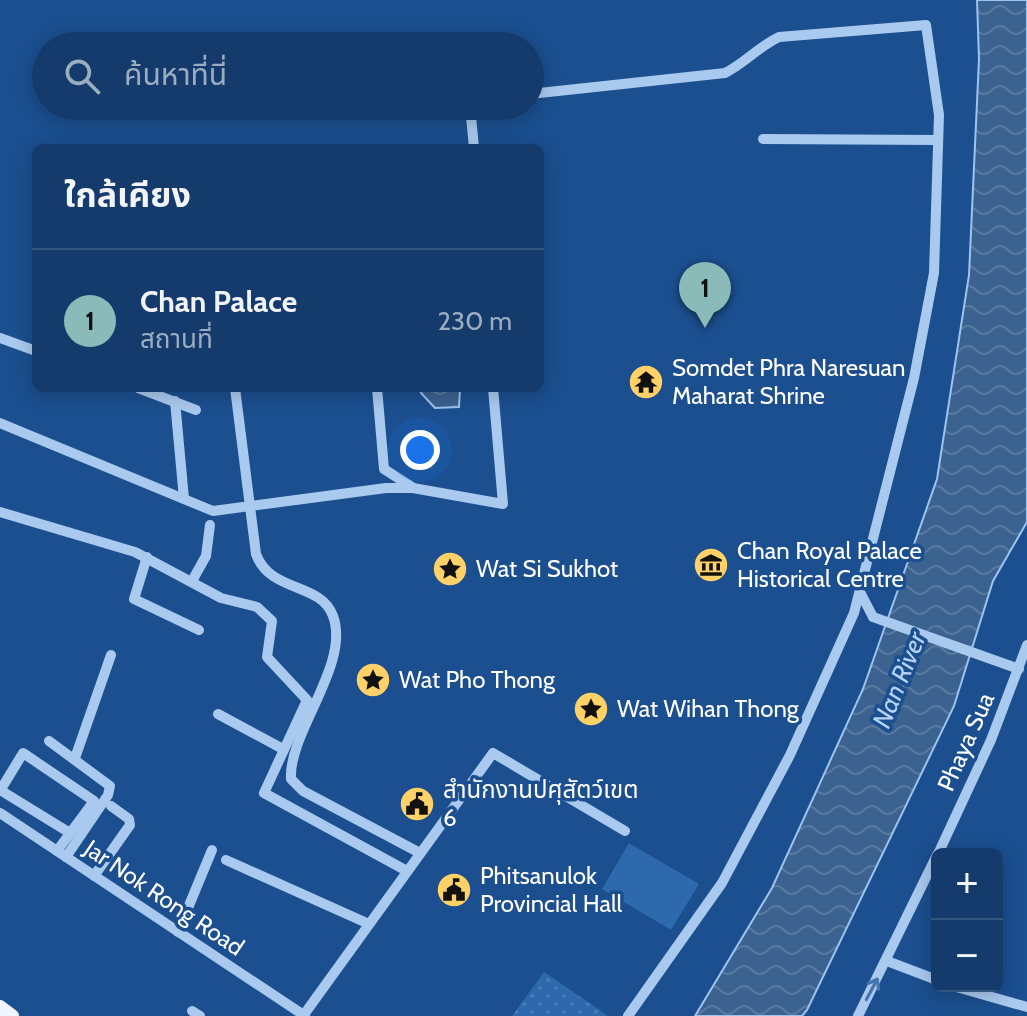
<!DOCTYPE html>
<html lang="th">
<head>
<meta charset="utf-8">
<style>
  :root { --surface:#143b6b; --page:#1d4271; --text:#f1f3f6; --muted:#9dadc1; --line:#33557e; --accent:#8bbbb9 }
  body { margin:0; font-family:Cabin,"Noto Sans Thai",sans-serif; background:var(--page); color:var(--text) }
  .controls { position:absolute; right:24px; bottom:24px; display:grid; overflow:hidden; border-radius:12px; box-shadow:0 4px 20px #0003 }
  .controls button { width:72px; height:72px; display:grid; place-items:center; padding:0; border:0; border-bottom:2px solid var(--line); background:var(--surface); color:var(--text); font:40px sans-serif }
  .you { position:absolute; left:420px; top:450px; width:28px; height:28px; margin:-20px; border:6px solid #fff; border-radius:50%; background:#1a73e8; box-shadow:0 0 0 12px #1a73e833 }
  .badge { display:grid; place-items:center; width:52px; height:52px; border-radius:50%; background:var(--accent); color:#111; font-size:26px; font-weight:700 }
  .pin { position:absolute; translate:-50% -66px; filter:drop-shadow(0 2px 4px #0008) }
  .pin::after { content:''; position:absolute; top:42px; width:28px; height:24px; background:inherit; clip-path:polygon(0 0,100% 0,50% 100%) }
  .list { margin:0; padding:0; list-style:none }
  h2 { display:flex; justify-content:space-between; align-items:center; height:104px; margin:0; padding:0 32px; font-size:34px }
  h2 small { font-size:26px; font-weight:400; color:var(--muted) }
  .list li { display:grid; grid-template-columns:52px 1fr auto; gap:24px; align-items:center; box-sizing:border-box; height:144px; padding:0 32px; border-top:2px solid var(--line) }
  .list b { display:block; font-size:30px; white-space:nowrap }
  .list p { margin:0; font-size:26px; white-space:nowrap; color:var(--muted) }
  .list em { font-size:26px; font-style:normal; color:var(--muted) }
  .icon { flex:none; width:44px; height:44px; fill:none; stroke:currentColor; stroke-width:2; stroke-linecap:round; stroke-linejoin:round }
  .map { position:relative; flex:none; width:1027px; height:1016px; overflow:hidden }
  .search { position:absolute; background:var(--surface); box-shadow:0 4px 20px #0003; left:32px; top:32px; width:512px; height:88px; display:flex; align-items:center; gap:20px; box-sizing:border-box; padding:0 28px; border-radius:44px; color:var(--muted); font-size:30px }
  .panel { position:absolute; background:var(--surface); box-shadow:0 4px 20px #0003; left:32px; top:144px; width:512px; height:248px; border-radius:12px }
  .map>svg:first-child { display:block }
  .green { fill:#2e69ad }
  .park { fill:url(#park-dots) }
  .water { fill:url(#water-waves); stroke:#9cc4f0; stroke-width:2 }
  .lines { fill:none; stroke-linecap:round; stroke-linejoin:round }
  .minor { stroke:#a9c9ee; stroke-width:10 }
  .major { stroke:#f0f6ff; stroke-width:14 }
  .oneway { stroke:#4674ac }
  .labels { text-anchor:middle; stroke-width:7; stroke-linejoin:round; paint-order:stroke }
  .poi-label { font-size:24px; fill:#fff; stroke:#1b4f8f; text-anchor:start }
  .street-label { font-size:24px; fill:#fff; stroke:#1b4f8f }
  .water-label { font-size:26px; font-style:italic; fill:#b5d3f5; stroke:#1b4f8f }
</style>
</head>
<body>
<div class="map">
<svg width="1027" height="1016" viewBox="0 0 1027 1016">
  <defs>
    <pattern id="park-dots" width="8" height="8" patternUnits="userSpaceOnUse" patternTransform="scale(2)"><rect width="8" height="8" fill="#2e69ad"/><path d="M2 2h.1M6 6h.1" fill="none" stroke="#4d80b9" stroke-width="1.8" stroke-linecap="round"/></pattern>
    <pattern id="water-waves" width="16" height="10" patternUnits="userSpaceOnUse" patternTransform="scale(2)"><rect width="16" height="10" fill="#3c6290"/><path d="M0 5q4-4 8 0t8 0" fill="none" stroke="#597aa1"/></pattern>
  </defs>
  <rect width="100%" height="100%" fill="#1b4f8f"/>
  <!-- green -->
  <path class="green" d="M 629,843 L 699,884 L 671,930 L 602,889 Z"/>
  <!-- park -->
  <path class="park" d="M 544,972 L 607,1015 L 606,1016 L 512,1016 Z"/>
  <!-- water -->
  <g class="water">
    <path d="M 977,0 L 1027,0 L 1027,522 L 993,581 L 954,706 L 807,1010 L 802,1016 L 695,1016 L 772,888 L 863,689 L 937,479 L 969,275 L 979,59 Z"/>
    <path d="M 421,388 L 460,388 L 459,407 L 435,408 L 421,393 Z"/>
  </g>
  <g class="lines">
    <!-- minor -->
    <g class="minor">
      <path d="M 530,94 L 725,73 C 745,63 758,47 779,37 L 926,25 L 939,115 L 934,273 L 914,378 L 854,613 L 790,755 L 722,883 L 628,1016"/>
      <path d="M 470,106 L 474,148"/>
      <path d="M 417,115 L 443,106"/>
      <path d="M 763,139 L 938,140"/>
      <path d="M 0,338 L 36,351"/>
      <path d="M 138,388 L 196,410"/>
      <path d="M 235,388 L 256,554 C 270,593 321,582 333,616 C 351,664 288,733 291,779 L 303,791 L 420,853"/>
      <path d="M 377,388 L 384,469 L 412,487"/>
      <path d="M 175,401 L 184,499"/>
      <path d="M 0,423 L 213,511 L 386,488 L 413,488 L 503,504 L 493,388"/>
      <path d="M 0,512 L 135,552 L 221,598 L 257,607 L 272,621 L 267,657 L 307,700 L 264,793 L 407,871"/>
      <path d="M 147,557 L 134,599 L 199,630"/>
      <path d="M 192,581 L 206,556 L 210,525"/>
      <path d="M 860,592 L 873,617"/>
      <path d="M 873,617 L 1019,669"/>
      <path d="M 218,714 L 283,749"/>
      <path d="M 49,741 L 110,786 L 108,795 L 66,857"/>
      <path d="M 75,758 L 111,655"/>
      <path d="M 0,790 L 70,833"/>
      <path d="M 0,791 L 23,753 L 94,801 L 57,851"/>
      <path d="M 0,813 L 305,1016"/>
      <path d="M 938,854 L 991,740 L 1027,645"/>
      <path d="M 226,860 L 369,924"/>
      <path d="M 94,876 L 130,825 L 129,819 L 111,806"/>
      <path d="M 178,932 L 212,850"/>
      <path d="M 887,961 L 937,980"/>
      <path d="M 953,986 L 1027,1007"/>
      <path d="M 192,1011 L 200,1016"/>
      <path d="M 303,1016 L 493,753 L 625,831"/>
      <path d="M 858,1016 L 937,855"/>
    </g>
    <!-- major -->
    <path class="major" d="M 0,1007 L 12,1016"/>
  </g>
  <!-- one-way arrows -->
  <defs><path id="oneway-shaft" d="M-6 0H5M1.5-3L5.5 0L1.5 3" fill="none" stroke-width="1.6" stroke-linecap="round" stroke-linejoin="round" transform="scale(2)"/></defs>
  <use class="oneway" href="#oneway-shaft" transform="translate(872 989) rotate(-62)"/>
  <!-- icons -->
  <defs>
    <g id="temple-disc" transform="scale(1.8)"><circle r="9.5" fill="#ffd166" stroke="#1b4f8f"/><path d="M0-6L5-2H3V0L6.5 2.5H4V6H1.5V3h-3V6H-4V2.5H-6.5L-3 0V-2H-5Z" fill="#111"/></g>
    <g id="museum-disc" transform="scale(1.8)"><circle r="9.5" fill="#ffd166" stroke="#1b4f8f"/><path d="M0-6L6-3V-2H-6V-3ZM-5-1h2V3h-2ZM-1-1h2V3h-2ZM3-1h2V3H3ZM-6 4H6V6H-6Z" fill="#111"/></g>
    <g id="sight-disc" transform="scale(1.8)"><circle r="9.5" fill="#ffd166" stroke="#1b4f8f"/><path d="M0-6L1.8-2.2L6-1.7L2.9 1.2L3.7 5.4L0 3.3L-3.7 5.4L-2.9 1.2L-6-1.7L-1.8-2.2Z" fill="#111"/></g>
    <g id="civic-disc" transform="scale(1.8)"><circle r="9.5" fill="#ffd166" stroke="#1b4f8f"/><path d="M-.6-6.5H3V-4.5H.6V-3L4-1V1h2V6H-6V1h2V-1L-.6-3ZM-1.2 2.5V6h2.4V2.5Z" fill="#111"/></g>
  </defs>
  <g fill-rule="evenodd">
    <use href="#temple-disc" x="646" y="382"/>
    <use href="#museum-disc" x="711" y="565"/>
    <use href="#sight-disc" x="450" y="569"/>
    <use href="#sight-disc" x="373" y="680"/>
    <use href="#sight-disc" x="591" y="709"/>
    <use href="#civic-disc" x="417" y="804"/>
    <use href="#civic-disc" x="454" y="890"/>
  </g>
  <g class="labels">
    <!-- poi labels -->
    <g class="poi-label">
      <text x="672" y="376">Somdet Phra Naresuan<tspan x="672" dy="28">Maharat Shrine</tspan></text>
      <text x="737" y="559">Chan Royal Palace<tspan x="737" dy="28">Historical Centre</tspan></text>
      <text x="476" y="577">Wat Si Sukhot</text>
      <text x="399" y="688">Wat Pho Thong</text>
      <text x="617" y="717">Wat Wihan Thong</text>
      <text x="443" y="798">สำนักงานปศุสัตว์เขต<tspan x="443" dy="28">6</tspan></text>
      <text x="480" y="884">Phitsanulok<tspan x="480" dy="28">Provincial Hall</tspan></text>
    </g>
    <!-- street labels -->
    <g class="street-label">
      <text transform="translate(966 742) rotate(-66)" y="8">Phaya Sua</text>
      <text transform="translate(164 898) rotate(34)" y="8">Jar Nok Rong Road</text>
    </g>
    <!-- water labels -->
    <g class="water-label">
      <text transform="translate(899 680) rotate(-68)" y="9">Nan River</text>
    </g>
  </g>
</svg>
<div class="controls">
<button>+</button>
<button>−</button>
</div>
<div class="you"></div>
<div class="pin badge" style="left:705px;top:328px">1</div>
<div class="search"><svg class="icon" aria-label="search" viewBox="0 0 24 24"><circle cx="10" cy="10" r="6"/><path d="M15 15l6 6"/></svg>ค้นหาที่นี่</div>
<section class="panel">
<h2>ใกล้เคียง<small></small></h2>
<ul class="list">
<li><span class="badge">1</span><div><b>Chan Palace</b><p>สถานที่</p></div><em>230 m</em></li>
</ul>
</section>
</div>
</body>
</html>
